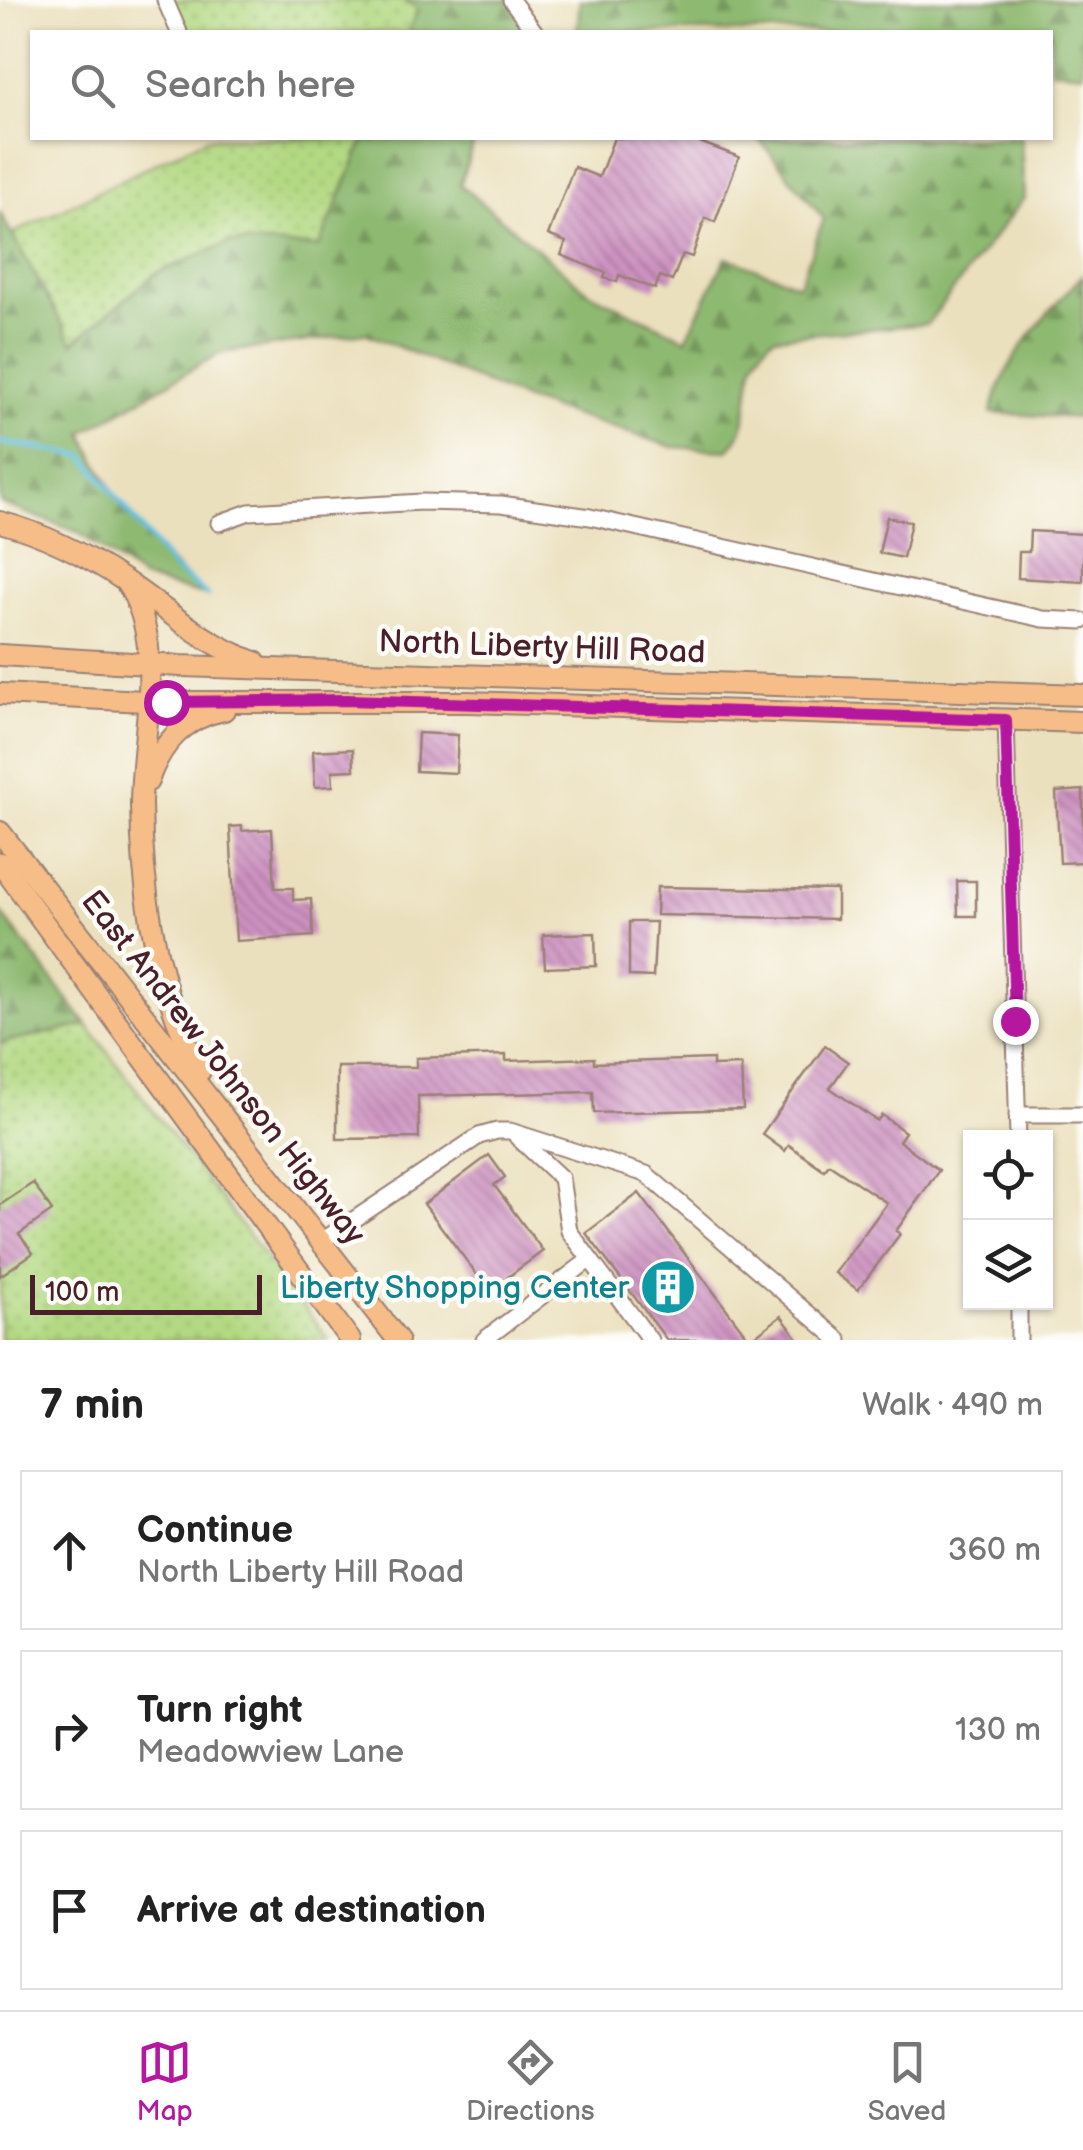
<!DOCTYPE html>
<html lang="en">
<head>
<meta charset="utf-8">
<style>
  :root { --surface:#fff; --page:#f6f6f6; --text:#222; --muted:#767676; --line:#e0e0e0; --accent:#b5179e }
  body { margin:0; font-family:"Balsamiq Sans",sans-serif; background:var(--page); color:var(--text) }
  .controls { position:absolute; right:30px; bottom:30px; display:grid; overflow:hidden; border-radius:0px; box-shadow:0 2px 8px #0004 }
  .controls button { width:90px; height:90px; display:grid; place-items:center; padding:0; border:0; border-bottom:2px solid var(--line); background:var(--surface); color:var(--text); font:50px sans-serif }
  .scale { position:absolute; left:30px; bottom:25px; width:232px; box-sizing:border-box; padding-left:10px; border:5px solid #4a1f2b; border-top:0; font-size:28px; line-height:35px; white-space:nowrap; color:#4a1f2b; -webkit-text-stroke:8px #fdfcf7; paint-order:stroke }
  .stop { position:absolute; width:30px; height:30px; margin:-22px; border:8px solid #b5179e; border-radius:50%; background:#fff }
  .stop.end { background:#b5179e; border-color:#fff; box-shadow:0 2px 10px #0008 }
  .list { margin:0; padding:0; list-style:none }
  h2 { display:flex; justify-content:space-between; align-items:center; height:130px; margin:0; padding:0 40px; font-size:42px }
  h2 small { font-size:32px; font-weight:400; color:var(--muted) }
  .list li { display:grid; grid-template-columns:65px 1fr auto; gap:30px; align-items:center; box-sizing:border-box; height:160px; margin:0 20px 20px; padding:0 20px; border:2px solid var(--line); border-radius:0px }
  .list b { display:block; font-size:38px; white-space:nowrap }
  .list p { margin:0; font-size:32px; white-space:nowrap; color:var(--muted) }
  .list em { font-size:32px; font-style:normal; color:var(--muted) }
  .icon { flex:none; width:55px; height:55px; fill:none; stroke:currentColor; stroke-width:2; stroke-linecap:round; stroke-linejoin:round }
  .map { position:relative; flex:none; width:1083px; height:1340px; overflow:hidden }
  .search { position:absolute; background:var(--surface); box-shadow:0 2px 8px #0004; left:30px; right:30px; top:30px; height:110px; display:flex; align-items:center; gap:25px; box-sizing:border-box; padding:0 35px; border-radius:0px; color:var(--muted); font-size:38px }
  .sheet { height:670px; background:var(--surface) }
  nav { display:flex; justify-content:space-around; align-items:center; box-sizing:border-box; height:140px; border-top:2px solid var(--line); background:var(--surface); font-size:28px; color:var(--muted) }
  nav a { display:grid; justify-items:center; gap:5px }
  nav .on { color:var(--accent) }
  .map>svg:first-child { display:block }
  .grass { fill:url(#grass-dots); stroke:#7e7c57; stroke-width:2.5 }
  .forest { fill:url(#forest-firs); stroke:#6c6c4e; stroke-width:2.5 }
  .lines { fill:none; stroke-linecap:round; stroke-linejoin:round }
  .stream { stroke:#64c1e2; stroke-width:5 }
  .building { fill:url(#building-back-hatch) }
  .minor-casing { stroke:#9a8074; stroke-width:19 }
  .major-casing { stroke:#9a8074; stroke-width:24 }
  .minor { stroke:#fff; stroke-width:15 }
  .major { stroke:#f7bd88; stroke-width:20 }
  .route { stroke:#b5179e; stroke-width:12 }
  .labels { text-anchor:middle; stroke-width:9; stroke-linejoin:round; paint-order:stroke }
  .street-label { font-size:32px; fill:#4a1f2b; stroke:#fdfcf7 }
  .culture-label { font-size:32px; fill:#0d838f; stroke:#fdfcf7; text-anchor:end }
</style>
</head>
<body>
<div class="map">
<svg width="1083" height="1340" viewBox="0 0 1083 1340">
  <defs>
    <pattern id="grass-dots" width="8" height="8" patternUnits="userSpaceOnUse" patternTransform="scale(2.5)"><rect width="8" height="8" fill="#b3d983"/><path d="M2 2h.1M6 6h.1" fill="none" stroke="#9bba71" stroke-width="1.8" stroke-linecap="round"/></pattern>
    <pattern id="forest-firs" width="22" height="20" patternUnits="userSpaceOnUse" patternTransform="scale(2.5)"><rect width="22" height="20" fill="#8eb971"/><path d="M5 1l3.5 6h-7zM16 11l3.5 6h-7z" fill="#76965d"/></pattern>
    <pattern id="building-back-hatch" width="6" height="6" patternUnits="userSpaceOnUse" patternTransform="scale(2.5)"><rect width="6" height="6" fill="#cd92c1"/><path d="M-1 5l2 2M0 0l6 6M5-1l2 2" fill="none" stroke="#a8779d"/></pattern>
  </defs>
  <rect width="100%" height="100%" fill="#fdfcf7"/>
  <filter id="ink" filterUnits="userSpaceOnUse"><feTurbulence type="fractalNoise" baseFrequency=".01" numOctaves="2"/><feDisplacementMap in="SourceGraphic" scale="20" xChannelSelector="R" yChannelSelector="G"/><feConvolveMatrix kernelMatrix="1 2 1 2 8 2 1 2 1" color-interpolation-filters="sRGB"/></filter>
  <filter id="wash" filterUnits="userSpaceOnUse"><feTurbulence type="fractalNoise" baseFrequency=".0048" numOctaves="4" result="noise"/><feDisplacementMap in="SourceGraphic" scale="40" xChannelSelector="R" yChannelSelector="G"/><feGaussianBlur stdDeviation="2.25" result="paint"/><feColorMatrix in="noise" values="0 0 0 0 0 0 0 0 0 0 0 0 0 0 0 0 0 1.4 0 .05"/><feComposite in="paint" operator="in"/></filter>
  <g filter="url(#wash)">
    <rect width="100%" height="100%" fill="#ebe0bd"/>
    <!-- grass -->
    <g class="grass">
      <path d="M 165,0 L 405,0 L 418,9 L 408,32 L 179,32 Z"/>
      <path d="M 207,138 L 365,138 L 319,248 L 230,242 L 155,274 L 73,344 L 12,234 Z"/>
      <path d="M 87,1025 L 329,1340 L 0,1340 L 0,1043 Z"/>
    </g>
    <!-- forest -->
    <g class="forest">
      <path d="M 405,0 L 511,0 L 535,32 L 408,32 L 418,9 Z"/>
      <path d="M 580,0 L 1083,0 L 1083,73 L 1051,70 L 1050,32 L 577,32 Z"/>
      <path d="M 365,138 L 475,138 L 460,185 L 590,293 L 686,339 L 726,257 L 799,285 L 824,219 L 758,138 L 1021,138 L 1024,198 L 927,324 L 774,337 C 734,365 762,419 728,450 L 673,447 L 526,400 L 365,333 L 220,353 L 83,433 C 112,500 152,551 208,596 L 143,579 L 78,532 L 0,503 L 0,213 L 73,343 L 155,274 L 230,242 L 319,247 Z"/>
      <path d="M 1083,275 L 1083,418 L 991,413 C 1004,358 1045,315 1083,275 Z"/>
      <path d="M 0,911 L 87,1025 L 0,1043 Z"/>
    </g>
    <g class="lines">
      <!-- stream -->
      <path class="stream" d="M 0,442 L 84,456 L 173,568 L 208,596"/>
    </g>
    <g id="blocks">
      <!-- building -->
      <g class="building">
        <path d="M 614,138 L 689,138 L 739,157 L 715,222 L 705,218 L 692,257 L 683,254 L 672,281 L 660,276 L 655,289 L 619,275 L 617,282 L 604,278 L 606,273 L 561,255 L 566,242 L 548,235 L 574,167 L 599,177 Z"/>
        <path d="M 887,517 L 911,522 L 903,558 L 879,553 Z"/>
        <path d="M 1030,531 L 1083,534 L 1083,582 L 1018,578 L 1019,552 L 1029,552 Z"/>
        <path d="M 418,733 L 458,735 L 456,773 L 416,771 Z"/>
        <path d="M 353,749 L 354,770 L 332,771 L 333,786 L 315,787 L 313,751 Z"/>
        <path d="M 1083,790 L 1083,862 L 1060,863 L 1056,792 Z"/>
        <path d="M 242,826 L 242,831 L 272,829 L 275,888 L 293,888 L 293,900 L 311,899 L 313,936 L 236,941 L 230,827 Z"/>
        <path d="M 957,881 L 976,881 L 976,916 L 958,916 Z"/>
        <path d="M 657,887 L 837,890 L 837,919 L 656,915 Z"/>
        <path d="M 629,922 L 656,922 L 653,977 L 629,976 Z"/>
        <path d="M 595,933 L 596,966 L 545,968 L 543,935 Z"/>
        <path d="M 825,1046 L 848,1062 L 830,1088 L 877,1121 L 882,1115 L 905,1132 L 899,1141 L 939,1170 L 896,1231 L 900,1234 L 858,1290 L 835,1273 L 887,1203 L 829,1164 L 824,1170 L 789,1145 L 785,1151 L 762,1134 Z"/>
        <path d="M 506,1055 L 506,1061 L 594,1058 L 594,1063 L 713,1059 L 713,1066 L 741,1065 L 743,1109 L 594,1113 L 593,1092 L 418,1096 L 419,1138 L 337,1139 L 337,1067 L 416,1067 L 416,1058 Z"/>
        <path d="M 489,1155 L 505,1177 L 494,1185 L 543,1251 L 489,1291 L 424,1204 Z"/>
        <path d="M 33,1183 L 52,1211 L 19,1234 L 33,1253 L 0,1276 L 0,1205 Z"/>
        <path d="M 639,1193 L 750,1340 L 667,1340 L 586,1233 Z"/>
        <path d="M 781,1316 L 799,1340 L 750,1340 Z"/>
      </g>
    </g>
  </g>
  <g filter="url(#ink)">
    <use href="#blocks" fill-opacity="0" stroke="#9a8074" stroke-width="2.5"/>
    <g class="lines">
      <!-- minor casing -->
      <g class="minor-casing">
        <g id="minor">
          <path d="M 165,0 L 179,32"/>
          <path d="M 511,0 L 535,32"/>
          <path d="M 219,523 L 249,512 L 422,502 L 501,504 L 590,517 L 1043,619 L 1083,621"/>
          <path d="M 1006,719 L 1018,1138"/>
          <path d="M 1017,1115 L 1083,1115"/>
          <path d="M 517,1137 L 561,1178 L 569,1231 L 650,1340"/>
          <path d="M 322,1241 L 479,1136 L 497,1131 L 510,1131 L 646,1174 L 839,1340"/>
          <path d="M 1019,1302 L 1019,1340"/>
          <path d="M 484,1340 L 589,1260"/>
        </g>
      </g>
      <!-- major casing -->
      <g class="major-casing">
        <g id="major">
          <path d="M 0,522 C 45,534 86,555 125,581 C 168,610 205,645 255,662"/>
          <path d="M 125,581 C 168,640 141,734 141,805 C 142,896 157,990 200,1071"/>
          <path d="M 0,655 L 181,666 L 1083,695"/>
          <path d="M 0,694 L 166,702 L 468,702 L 1083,722"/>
          <path d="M 148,781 C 161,743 184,718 224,710"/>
          <path d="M 0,832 L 398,1340"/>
          <path d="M 0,863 L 350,1340"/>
        </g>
      </g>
      <!-- minor -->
      <use href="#minor" class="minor"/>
      <!-- major -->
      <use href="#major" class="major"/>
    </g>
  </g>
  <g class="lines" filter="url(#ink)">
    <!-- route -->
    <path class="route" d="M 166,702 L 347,700 L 1006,720 L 1015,1021"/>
  </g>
  <!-- icons -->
  <defs>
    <g id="building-disc" transform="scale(2.875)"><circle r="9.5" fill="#0f9aa8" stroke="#fdfcf7"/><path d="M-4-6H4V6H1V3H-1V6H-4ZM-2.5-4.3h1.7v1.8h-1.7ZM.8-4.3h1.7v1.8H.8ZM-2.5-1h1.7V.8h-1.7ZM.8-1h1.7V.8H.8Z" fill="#fff"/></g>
  </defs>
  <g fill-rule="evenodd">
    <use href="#building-disc" x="668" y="1287"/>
  </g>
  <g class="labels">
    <!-- street labels -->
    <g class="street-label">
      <text transform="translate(542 646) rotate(2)" y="11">North Liberty Hill Road</text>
      <text transform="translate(224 1067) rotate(52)" y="11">East Andrew Johnson Highway</text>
    </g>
    <!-- culture labels -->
    <g class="culture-label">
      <text x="629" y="1298">Liberty Shopping Center</text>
    </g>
  </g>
</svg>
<div class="controls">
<button><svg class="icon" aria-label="locate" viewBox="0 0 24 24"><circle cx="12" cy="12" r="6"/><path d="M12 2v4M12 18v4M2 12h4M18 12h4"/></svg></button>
<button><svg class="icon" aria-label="layers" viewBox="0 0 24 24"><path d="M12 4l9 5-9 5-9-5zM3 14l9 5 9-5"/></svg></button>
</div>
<div class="scale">100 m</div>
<div class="stop" style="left:166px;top:702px"></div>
<div class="stop end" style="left:1015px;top:1021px"></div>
<div class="search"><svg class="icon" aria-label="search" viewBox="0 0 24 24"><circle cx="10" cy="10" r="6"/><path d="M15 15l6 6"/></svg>Search here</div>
</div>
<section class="sheet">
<h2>7 min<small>Walk · 490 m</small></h2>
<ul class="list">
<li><svg class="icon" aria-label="ahead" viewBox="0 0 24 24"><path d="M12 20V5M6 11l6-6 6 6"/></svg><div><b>Continue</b><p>North Liberty Hill Road</p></div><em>360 m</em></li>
<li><svg class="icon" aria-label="right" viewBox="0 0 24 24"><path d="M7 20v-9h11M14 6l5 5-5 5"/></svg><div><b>Turn right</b><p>Meadowview Lane</p></div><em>130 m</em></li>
<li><svg class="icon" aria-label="arrive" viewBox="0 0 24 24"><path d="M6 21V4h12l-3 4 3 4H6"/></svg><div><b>Arrive at destination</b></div></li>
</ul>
</section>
<nav>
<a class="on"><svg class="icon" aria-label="map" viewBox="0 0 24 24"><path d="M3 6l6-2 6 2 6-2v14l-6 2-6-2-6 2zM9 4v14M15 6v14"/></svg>Map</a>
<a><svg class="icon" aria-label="directions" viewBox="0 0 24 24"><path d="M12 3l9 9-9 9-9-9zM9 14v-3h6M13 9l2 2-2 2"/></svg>Directions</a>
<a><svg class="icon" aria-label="saved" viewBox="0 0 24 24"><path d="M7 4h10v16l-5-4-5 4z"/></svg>Saved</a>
</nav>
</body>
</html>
